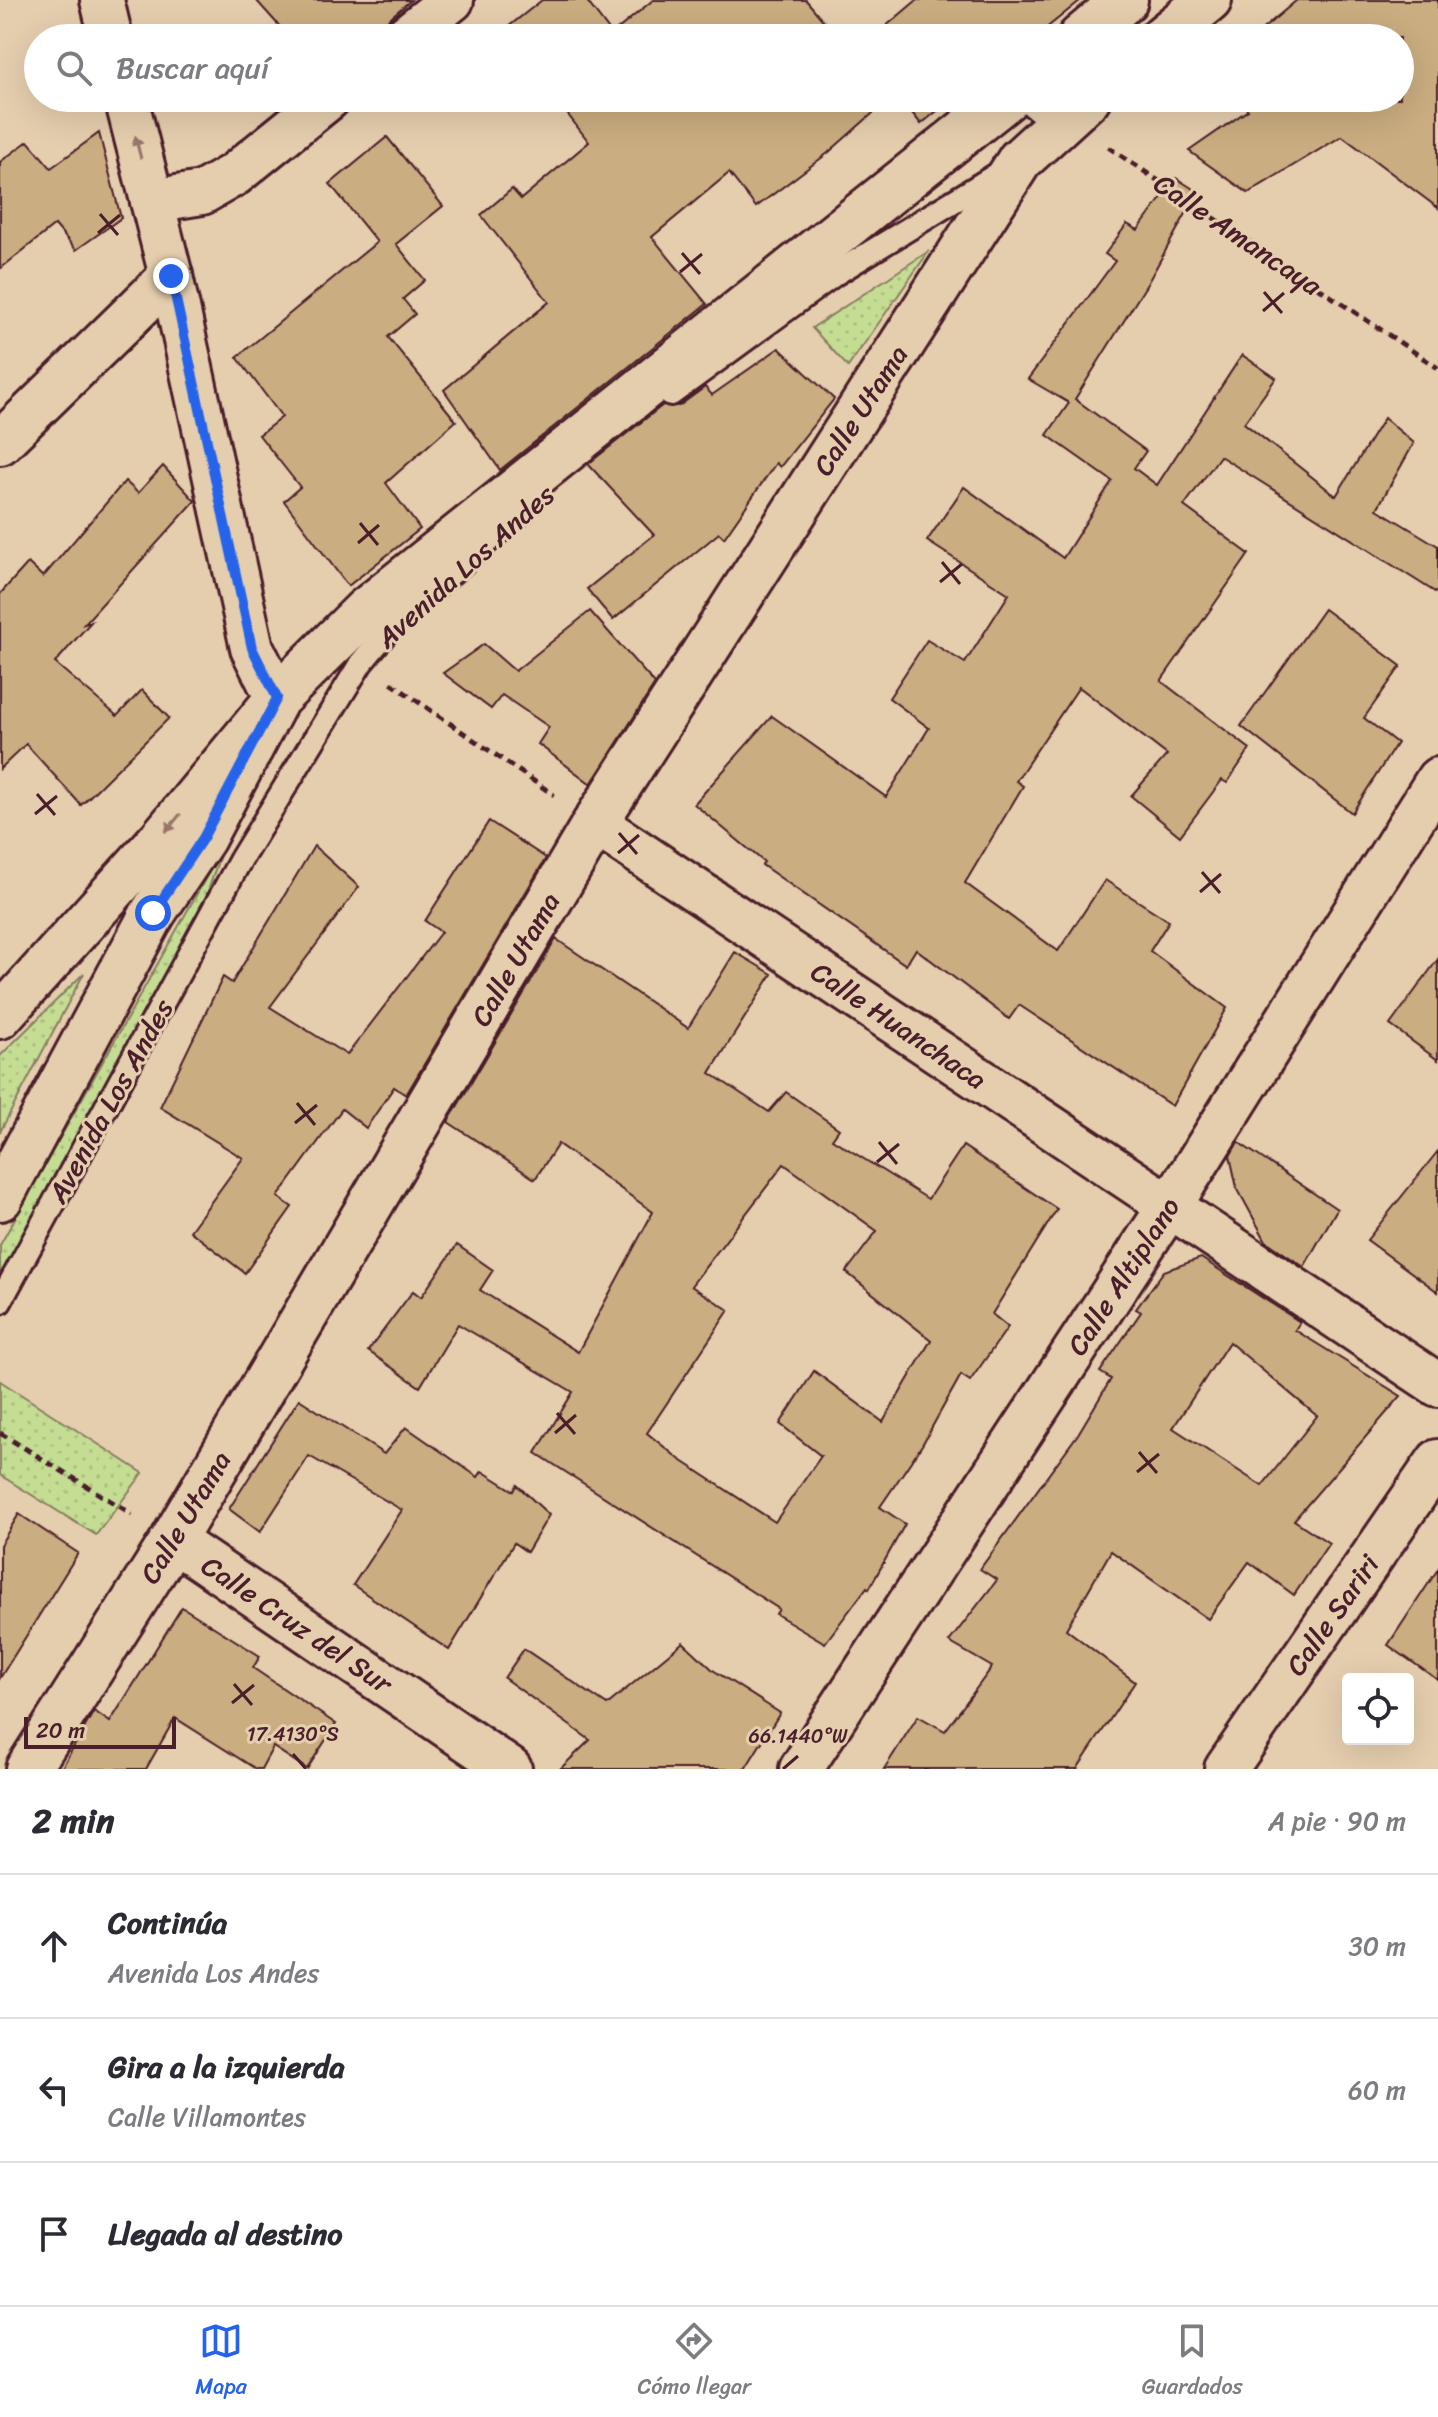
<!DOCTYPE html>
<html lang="es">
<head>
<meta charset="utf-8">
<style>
  :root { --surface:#fff; --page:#f2f2f3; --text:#2b2b33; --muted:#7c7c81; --line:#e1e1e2; --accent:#2563eb }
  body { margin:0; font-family:Sriracha,sans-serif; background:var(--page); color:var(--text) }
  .controls { position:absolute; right:24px; bottom:24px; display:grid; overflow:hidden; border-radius:8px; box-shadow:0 8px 32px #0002 }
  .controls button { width:72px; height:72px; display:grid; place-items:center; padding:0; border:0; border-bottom:2px solid var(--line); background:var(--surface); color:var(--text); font:40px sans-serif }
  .scale { position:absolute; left:24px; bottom:20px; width:152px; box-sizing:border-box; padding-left:8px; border:4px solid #4a1f2b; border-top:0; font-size:22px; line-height:28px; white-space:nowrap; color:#4a1f2b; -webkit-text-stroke:6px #e5ceae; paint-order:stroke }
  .stop { position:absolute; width:24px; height:24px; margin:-18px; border:6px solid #2563eb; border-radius:50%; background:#fff }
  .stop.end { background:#2563eb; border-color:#fff; box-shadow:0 2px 8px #0008 }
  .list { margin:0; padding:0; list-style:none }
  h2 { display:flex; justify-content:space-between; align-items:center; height:104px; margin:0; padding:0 32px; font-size:34px }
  h2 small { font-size:26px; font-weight:400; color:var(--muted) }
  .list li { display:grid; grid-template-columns:52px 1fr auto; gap:24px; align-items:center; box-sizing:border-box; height:144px; padding:0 32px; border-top:2px solid var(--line) }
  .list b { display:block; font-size:30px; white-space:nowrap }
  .list p { margin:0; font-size:26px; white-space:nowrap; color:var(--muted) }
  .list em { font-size:26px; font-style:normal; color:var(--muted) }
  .icon { flex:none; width:44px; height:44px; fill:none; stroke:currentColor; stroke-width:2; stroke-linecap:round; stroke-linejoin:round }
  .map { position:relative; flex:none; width:1438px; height:1769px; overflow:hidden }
  .search { position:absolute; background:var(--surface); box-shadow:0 8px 32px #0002; left:24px; right:24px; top:24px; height:88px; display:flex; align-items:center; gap:20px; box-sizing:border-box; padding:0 28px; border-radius:44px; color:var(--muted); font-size:30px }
  .sheet { height:536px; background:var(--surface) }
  nav { display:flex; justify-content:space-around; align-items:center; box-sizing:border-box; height:112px; border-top:2px solid var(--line); background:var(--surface); font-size:22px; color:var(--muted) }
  nav a { display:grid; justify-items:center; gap:4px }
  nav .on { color:var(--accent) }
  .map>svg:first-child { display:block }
  .grass { fill:url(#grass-dots); stroke:#877e5f; stroke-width:2 }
  .building { fill:#caad80; stroke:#4a1f2b; stroke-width:2; fill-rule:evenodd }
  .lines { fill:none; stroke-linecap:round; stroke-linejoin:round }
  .lane-casing { stroke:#4a1f2b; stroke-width:28 }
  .street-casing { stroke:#4a1f2b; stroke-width:48 }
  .secondary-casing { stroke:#4a1f2b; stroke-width:50 }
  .path { stroke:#4a1f2b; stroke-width:5; stroke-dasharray:8 6; stroke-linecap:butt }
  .lane { stroke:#e5ceae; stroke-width:22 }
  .street { stroke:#e5ceae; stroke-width:42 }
  .secondary { stroke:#e5ceae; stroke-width:44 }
  .oneway { fill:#98766c }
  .route { stroke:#2563eb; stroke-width:10 }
  .ticks { fill:none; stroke:#4a1f2b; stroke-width:3 }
  .labels { text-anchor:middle; stroke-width:6; stroke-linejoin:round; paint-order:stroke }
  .street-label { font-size:28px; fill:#4a1f2b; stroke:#e5ceae }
  .ticks-label { font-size:20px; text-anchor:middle; fill:#4a1f2b; stroke:#e5ceae; stroke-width:6; stroke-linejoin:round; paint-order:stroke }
</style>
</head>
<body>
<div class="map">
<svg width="1438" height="1769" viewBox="0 0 1438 1769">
  <defs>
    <pattern id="grass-dots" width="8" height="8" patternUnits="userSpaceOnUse" patternTransform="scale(2)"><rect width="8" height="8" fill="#c4dd93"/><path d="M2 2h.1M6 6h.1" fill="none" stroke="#aabd7f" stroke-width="1.8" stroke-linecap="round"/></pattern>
  </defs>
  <rect width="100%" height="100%" fill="#e5ceae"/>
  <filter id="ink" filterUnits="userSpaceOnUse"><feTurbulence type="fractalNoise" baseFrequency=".0125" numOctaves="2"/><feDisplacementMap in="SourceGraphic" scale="16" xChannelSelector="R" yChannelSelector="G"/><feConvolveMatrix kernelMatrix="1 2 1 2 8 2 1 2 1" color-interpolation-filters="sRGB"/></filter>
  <g filter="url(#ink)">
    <!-- grass -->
    <g class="grass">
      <path d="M 929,251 L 848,367 L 812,328 Z"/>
      <path d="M 222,849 L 204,903 L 0,1282 L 0,1245 Z"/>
      <path d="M 84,973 L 0,1132 L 0,1056 Z"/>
      <path d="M 0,1381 L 143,1473 L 96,1535 L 0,1475 Z"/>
    </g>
    <!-- building -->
    <g class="building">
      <path d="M 256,0 L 411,0 L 366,38 L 290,38 Z"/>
      <path d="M 542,0 L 586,0 L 612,34 L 653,0 L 806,0 L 838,38 L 508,38 L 503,31 Z"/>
      <path d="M 917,0 L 1081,0 L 1034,38 L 872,38 Z"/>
      <path d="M 1297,0 L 1438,0 L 1438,208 L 1342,136 L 1248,193 L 1189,151 L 1248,110 L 1236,98 L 1400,98 L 1400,38 L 1252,38 Z"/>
      <path d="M 555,98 L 890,98 L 828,153 L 756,207 L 729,173 L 652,237 L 707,304 L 500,470 L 444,390 L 549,302 L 481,215 L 512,189 L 521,199 L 589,142 Z"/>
      <path d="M 900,98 L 953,98 L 921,124 Z"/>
      <path d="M 99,133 L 121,218 L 76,250 L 55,225 L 0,269 L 0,162 L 28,141 L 51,168 Z"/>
      <path d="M 387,137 L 443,206 L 396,244 L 425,280 L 403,299 L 415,314 L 388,337 L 456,421 L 386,483 L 420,529 L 348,586 L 284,501 L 300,487 L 259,435 L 282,417 L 237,357 L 377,242 L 330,184 Z"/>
      <path d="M 1176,178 L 1198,192 L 1147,284 L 1075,399 L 1146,451 L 1134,468 L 1157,485 L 1242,355 L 1276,378 L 1244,423 L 1336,496 L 1384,418 L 1414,443 L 1377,509 L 1438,546 L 1438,594 L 1220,456 L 1184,506 L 1249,554 L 1161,681 L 1250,749 L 1227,783 L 1222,780 L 1180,836 L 1131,796 L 1167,755 L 1079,687 L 1016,781 L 1023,786 L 965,883 L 1058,951 L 1105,880 L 1169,921 L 1150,951 L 1227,1008 L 1172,1106 L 1019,1005 L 1009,1019 L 916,949 L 906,965 L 762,865 L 764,862 L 694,804 L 772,716 L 886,797 L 929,728 L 889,698 L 927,640 L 965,663 L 1009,594 L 927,541 L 964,487 L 1063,558 L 1112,481 L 1047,435 L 1069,403 L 1028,379 L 1115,261 L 1105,254 L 1127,224 L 1138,230 Z"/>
      <path d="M 779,348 L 834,399 L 780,467 L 776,463 L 724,538 L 719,533 L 613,620 L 587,589 L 654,535 L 588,464 L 663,405 L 679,406 L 705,387 L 712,395 Z"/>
      <path d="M 163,466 L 195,501 L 84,624 L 91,622 L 55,663 L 117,716 L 142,690 L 169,718 L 81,805 L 26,744 L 0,769 L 0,594 L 28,563 L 43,577 L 125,481 L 138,493 Z"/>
      <path d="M 1324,609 L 1401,666 L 1364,718 L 1397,743 L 1352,813 L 1241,726 Z"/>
      <path d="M 590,611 L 655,684 L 591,784 L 538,744 L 549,727 L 502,695 L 491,709 L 443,673 L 484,644 L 515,671 Z"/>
      <path d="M 489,821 L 546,858 L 406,1095 L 394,1087 L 366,1128 L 342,1109 L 278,1197 L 292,1207 L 245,1273 L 190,1231 L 243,1158 L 160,1107 L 223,977 L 232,983 L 314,846 L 359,887 L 270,1007 L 347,1055 L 441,932 L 425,921 Z"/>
      <path d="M 556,939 L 688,1028 L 735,952 L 772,974 L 710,1073 L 769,1112 L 786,1092 L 839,1129 L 832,1139 L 928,1199 L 963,1146 L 1057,1209 L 992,1314 L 1008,1327 L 970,1381 L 961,1375 L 922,1445 L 880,1507 L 905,1524 L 869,1589 L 867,1587 L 825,1643 L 776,1614 L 779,1609 L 536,1453 L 573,1392 L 458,1324 L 420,1387 L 368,1351 L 413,1291 L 421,1297 L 457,1245 L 493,1270 L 480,1290 L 578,1352 L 653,1212 L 558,1144 L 535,1179 L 448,1122 ZM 784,1164 L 877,1231 L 846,1272 L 931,1340 L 883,1422 L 814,1371 L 780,1424 L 821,1456 L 775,1522 L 679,1459 L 647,1433 L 729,1310 L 691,1286 Z"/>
      <path d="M 1438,959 L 1438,1060 L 1390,1025 Z"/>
      <path d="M 1238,1142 L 1337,1209 L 1304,1267 L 1266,1241 L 1237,1188 L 1230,1156 Z"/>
      <path d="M 1438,1151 L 1438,1292 L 1367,1240 Z"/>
      <path d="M 1201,1258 L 1300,1322 L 1295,1330 L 1401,1396 L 1294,1520 L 1329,1543 L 1294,1595 L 1249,1562 L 1208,1619 L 1111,1551 L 1066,1629 L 1135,1682 L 1077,1769 L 884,1769 L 918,1716 L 945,1731 L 992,1667 L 949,1642 L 997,1580 L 980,1569 L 1078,1434 L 1111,1379 L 1100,1372 L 1141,1312 L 1136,1309 L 1164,1271 ZM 1229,1342 L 1317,1416 L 1262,1486 L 1173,1428 Z"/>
      <path d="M 299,1399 L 384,1454 L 406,1427 L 478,1477 L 482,1471 L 514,1491 L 517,1485 L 549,1515 L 527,1552 L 514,1543 L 449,1650 L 353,1585 L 402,1510 L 309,1456 L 260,1532 L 229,1509 Z"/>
      <path d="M 19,1514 L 78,1553 L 0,1678 L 0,1545 Z"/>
      <path d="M 1438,1569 L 1438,1680 L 1388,1645 Z"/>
      <path d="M 182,1607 L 260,1656 L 253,1668 L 336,1724 L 307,1769 L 273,1747 L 261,1769 L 256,1769 L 175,1718 L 146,1769 L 61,1769 L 94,1711 L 110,1722 Z"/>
      <path d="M 683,1642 L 713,1670 L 780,1713 L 745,1769 L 560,1769 L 590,1740 L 504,1678 L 524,1649 L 607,1705 Z"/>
    </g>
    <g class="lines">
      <!-- lane casing -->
      <g class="lane-casing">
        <g id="lane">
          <path d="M 671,394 L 835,274 L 1001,172"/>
          <path d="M 0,1302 L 241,859 L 361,663 L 396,621 L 522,512"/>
        </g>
      </g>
      <!-- street casing -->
      <g class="street-casing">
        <g id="street">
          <path d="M 102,0 L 111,38"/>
          <path d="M 404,38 L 452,0"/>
          <path d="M 1039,98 L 1064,117"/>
          <path d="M 152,201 L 202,193 L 235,174 L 329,98"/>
          <path d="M 0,443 L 171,276"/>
          <path d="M 595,823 L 1438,1385"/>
          <path d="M 0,1017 L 161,838 L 277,698 L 252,648 L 171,276 L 126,98"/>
          <path d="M 173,1540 L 510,1769"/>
          <path d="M 801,1769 L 1191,1173 L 1438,779"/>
          <path d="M 1226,1769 L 1438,1461"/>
        </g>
      </g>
      <!-- secondary casing -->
      <g class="secondary-casing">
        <g id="secondary">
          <path d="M 1080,38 L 1125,0"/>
          <path d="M 1162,38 L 1209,0"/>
          <path d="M 0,1198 L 153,913 L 203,838 L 277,698 L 366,610 L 1007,98"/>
          <path d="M 28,1769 L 173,1540 L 595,823 L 1020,160 L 1088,98"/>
        </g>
      </g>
      <!-- path -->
      <g class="path">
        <path d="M 1108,147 L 1438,368"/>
        <path d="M 391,683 L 554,795"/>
        <path d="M 0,1433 L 132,1514"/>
      </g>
      <!-- lane -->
      <use href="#lane" class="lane"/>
      <!-- street -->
      <use href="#street" class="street"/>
      <!-- secondary -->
      <use href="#secondary" class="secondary"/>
    </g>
    <!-- one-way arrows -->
    <defs><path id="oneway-solid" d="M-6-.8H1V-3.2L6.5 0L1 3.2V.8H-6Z" transform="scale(2)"/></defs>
    <g class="oneway">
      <use href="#oneway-solid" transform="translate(138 147) rotate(-104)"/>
      <use href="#oneway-solid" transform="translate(173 823) rotate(130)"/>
    </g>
  </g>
  <g class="lines" filter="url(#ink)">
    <!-- route -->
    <path class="route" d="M 153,913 L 203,838 L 277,698 L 252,648 L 171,276"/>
  </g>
  <!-- ticks -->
  <path class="ticks" d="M 100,214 L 118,235M 98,233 L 120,215M 682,253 L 700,274M 680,272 L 702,254M 1264,292 L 1282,313M 1263,311 L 1284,293M 360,523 L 378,545M 358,543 L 379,525M 942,562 L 960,584M 940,582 L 962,564M 37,794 L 55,815M 35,814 L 57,796M 619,833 L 637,854M 618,853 L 639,835M 1202,872 L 1220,893M 1200,892 L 1221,874M 297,1103 L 315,1125M 295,1123 L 317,1105M 879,1142 L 897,1164M 877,1162 L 899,1144M 557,1413 L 575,1434M 555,1433 L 576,1415M 1139,1452 L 1157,1473M 1137,1472 L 1159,1454M 234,1684 L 252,1705M 232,1703 L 254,1685M 293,1754 L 306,1769M 783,1769 L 798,1756"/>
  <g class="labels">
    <!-- street labels -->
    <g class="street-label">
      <text transform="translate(1238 234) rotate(34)" y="10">Calle Amancaya</text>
      <text transform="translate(860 410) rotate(-57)" y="10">Calle Utama</text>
      <text transform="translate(465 566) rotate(-42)" y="10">Avenida Los Andes</text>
      <text transform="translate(515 959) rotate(-60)" y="10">Calle Utama</text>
      <text transform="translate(899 1025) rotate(34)" y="10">Calle Huanchaca</text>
      <text transform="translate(110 1101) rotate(-61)" y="10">Avenida Los Andes</text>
      <text transform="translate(1123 1276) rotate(-57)" y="10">Calle Altiplano</text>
      <text transform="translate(185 1517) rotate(-59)" y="10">Calle Utama</text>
      <text transform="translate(1332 1615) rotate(-55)" y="10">Calle Sariri</text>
      <text transform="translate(297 1624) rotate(34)" y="10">Calle Cruz del Sur</text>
    </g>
  </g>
  <g class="ticks-label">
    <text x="293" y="1741">17.4130°S</text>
    <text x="798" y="1743">66.1440°W</text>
  </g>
</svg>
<div class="controls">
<button><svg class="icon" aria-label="locate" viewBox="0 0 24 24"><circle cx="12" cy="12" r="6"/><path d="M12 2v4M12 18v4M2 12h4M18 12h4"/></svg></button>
</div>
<div class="scale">20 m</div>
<div class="stop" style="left:153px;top:913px"></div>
<div class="stop end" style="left:171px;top:276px"></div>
<div class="search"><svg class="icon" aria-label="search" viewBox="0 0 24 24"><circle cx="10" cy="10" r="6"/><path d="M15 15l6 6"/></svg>Buscar aquí</div>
</div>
<section class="sheet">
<h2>2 min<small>A pie · 90 m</small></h2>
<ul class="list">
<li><svg class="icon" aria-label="ahead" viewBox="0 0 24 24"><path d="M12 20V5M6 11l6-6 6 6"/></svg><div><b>Continúa</b><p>Avenida Los Andes</p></div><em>30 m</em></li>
<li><svg class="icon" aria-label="left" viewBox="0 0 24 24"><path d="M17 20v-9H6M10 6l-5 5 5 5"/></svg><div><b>Gira a la izquierda</b><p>Calle Villamontes</p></div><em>60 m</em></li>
<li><svg class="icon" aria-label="arrive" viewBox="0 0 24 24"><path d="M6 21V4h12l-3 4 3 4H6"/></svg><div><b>Llegada al destino</b></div></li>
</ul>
</section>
<nav>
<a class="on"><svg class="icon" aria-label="map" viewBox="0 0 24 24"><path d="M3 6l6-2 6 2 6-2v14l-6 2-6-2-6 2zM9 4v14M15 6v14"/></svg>Mapa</a>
<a><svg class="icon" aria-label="directions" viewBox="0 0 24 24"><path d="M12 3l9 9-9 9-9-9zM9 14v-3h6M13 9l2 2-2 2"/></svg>Cómo llegar</a>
<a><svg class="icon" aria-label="saved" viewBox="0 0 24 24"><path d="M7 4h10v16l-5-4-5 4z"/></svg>Guardados</a>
</nav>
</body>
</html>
